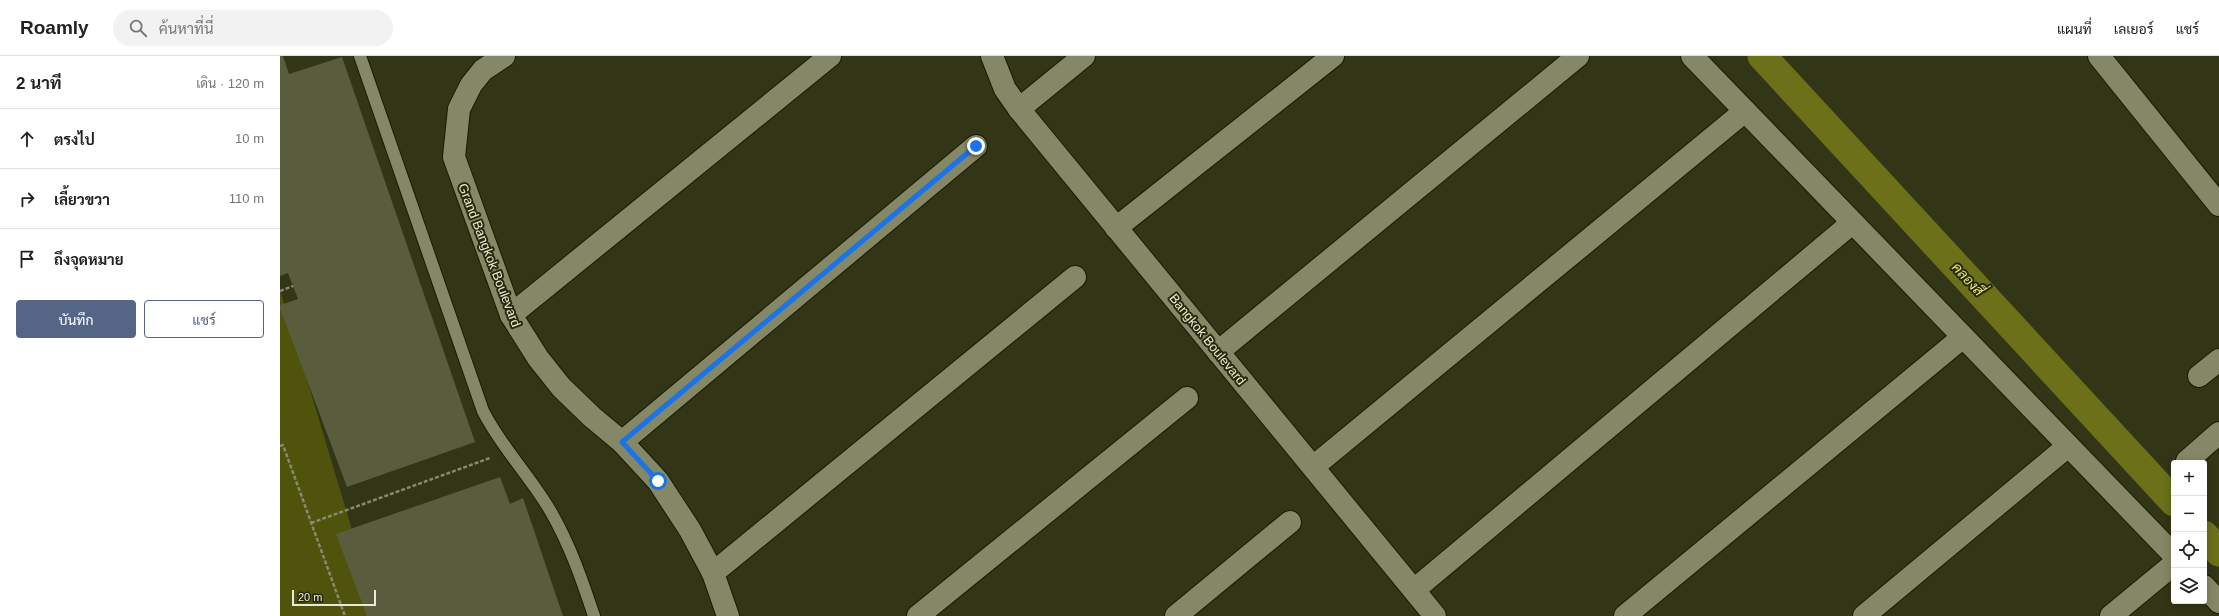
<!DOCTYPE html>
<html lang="th">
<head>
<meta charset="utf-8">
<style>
  :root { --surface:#fff; --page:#f2f2f2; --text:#222; --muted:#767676; --line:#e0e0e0; --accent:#546585 }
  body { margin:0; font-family:Arial,Sarabun,sans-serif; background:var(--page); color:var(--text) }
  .controls { position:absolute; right:12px; bottom:12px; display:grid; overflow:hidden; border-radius:4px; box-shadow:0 2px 10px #0003 }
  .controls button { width:36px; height:36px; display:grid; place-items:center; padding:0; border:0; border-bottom:1px solid var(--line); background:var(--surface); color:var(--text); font:20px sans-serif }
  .scale { position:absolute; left:12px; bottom:10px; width:84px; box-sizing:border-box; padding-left:4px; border:2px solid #e8ead8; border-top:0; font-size:11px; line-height:14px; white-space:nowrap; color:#e8ead8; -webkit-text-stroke:3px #282a0b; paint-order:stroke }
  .stop { position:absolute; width:12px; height:12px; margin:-9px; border:3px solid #1a73e8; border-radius:50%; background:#fff }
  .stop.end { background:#1a73e8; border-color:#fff; box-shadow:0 1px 4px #0008 }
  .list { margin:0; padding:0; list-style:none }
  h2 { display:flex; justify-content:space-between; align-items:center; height:52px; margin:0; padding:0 16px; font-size:17px }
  h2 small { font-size:13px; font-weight:400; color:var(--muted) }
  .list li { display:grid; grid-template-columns:26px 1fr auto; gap:12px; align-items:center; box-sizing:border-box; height:60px; padding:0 16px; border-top:1px solid var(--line) }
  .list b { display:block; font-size:15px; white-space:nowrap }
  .list em { font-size:13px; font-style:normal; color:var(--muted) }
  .actions { display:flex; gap:8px; padding:12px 16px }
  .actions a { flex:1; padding:9px 0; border:1px solid var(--accent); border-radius:4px; text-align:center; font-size:14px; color:var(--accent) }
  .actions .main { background:var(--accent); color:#fff }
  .icon { flex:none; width:22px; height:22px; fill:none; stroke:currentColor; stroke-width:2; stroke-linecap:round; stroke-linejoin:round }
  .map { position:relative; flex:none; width:1939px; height:560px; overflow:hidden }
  header { display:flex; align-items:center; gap:24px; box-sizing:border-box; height:56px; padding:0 20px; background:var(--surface); border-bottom:1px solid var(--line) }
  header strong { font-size:19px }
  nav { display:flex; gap:22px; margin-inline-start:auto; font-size:14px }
  .search { width:280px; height:36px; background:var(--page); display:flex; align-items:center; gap:10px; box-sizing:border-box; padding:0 14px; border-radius:22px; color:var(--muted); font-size:15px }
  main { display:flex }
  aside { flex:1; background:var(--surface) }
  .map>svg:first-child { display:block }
  .green { fill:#50530b }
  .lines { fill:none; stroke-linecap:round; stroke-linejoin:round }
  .canal { stroke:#6b7019; stroke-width:29 }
  .building { fill:#5a5d3d }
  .lane-casing { stroke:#1a1c00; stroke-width:14 }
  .street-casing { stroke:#1a1c00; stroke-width:24 }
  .path { stroke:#878970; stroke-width:2.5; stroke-dasharray:4 2; stroke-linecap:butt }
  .lane { stroke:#858866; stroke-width:12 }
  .street { stroke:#858866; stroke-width:22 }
  .route { stroke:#1a73e8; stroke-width:5 }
  .labels { text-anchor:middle; stroke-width:4; stroke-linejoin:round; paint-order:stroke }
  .street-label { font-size:13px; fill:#e8ead8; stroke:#282a0b }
  .water-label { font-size:14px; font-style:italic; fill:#dfe778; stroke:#282a0b }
</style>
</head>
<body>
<header>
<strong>Roamly</strong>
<div class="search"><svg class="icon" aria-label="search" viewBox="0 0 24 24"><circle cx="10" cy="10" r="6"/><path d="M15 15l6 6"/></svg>ค้นหาที่นี่</div>
<nav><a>แผนที่</a><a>เลเยอร์</a><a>แชร์</a></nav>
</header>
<main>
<aside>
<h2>2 นาที<small>เดิน · 120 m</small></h2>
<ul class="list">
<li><svg class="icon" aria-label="ahead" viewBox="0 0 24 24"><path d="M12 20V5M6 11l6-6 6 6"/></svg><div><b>ตรงไป</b></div><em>10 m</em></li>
<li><svg class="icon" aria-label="right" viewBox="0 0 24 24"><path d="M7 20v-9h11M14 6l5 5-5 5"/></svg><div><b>เลี้ยวขวา</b></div><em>110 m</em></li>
<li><svg class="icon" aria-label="arrive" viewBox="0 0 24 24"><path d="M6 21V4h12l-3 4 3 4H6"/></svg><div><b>ถึงจุดหมาย</b></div></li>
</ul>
<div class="actions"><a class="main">บันทึก</a><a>แชร์</a></div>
</aside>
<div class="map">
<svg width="1939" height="560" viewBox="0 0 1939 560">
  <rect width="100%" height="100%" fill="#323516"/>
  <!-- green -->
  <path class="green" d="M 0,234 L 98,560 L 0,560 Z"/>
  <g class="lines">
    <!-- canal -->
    <g class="canal">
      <path d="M 1482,0 L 1894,446"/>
      <path d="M 1924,479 L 1939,496"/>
    </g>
  </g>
  <!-- building -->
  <g class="building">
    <path d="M 0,0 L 3,0 L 9,18 L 62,1 L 195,386 L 67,431 L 0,252 L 0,249 L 18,243 L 8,217 L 0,220 Z"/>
    <path d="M 220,421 L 230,448 L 243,442 L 283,560 L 87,560 L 56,478 Z"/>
  </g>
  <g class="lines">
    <!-- lane casing -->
    <g class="lane-casing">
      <path id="lane" d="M 80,0 L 203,355 C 221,391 251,421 271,456 C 290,489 302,524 314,560"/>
    </g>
    <!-- street casing -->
    <g class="street-casing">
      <g id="street">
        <path d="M 224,0 L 203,14 L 191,29 L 179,53 L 174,101 L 231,259 L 258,302 L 281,331 L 312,361 L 342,386 L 378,425 L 410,474 L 433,517 L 448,560"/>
        <path d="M 712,0 L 725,33 L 739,53 L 1155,560"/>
        <path d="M 1412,0 L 1894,499"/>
        <path d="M 1819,0 L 1939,149"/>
        <path d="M 739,53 L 804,0"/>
        <path d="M 836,172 L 1053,0"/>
        <path d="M 231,259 L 550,0"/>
        <path d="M 938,296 L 1298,0"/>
        <path d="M 1919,320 L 1939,304"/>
        <path d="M 342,386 L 696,90"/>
        <path d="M 1907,405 L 1939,377"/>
        <path d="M 1033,411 L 1465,55"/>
        <path d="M 433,517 L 795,221"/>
        <path d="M 1924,530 L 1939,546"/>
        <path d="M 1134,534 L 1572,167"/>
        <path d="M 638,560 L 907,342"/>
        <path d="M 896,560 L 1010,466"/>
        <path d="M 1345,560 L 1683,281"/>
        <path d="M 1584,560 L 1788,390"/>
        <path d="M 1831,560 L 1894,508"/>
      </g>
    </g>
    <!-- path -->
    <g class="path">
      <path d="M 0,235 L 13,230"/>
      <path d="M 0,390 L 3,389 L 65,560"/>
      <path d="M 31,467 L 210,402"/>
    </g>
    <!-- lane -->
    <use href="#lane" class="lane"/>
    <!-- street -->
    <use href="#street" class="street"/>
  </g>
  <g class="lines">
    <!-- route -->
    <path class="route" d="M 378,425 L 342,386 L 696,90"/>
  </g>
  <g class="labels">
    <!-- street labels -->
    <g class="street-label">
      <text transform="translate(210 199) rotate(69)" y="5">Grand Bangkok Boulevard</text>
      <text transform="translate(928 283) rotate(51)" y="5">Bangkok Boulevard</text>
    </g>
    <!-- water labels -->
    <g class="water-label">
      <text transform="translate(1688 223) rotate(47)" y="5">คลองสี่</text>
    </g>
  </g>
</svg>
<div class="controls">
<button>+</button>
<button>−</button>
<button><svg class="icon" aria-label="locate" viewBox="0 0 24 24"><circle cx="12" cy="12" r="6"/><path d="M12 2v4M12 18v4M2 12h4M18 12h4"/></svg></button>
<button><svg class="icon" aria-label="layers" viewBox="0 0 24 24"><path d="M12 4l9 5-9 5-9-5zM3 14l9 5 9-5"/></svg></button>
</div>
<div class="scale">20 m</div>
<div class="stop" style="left:378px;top:425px"></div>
<div class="stop end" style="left:696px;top:90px"></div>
</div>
</main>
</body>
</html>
